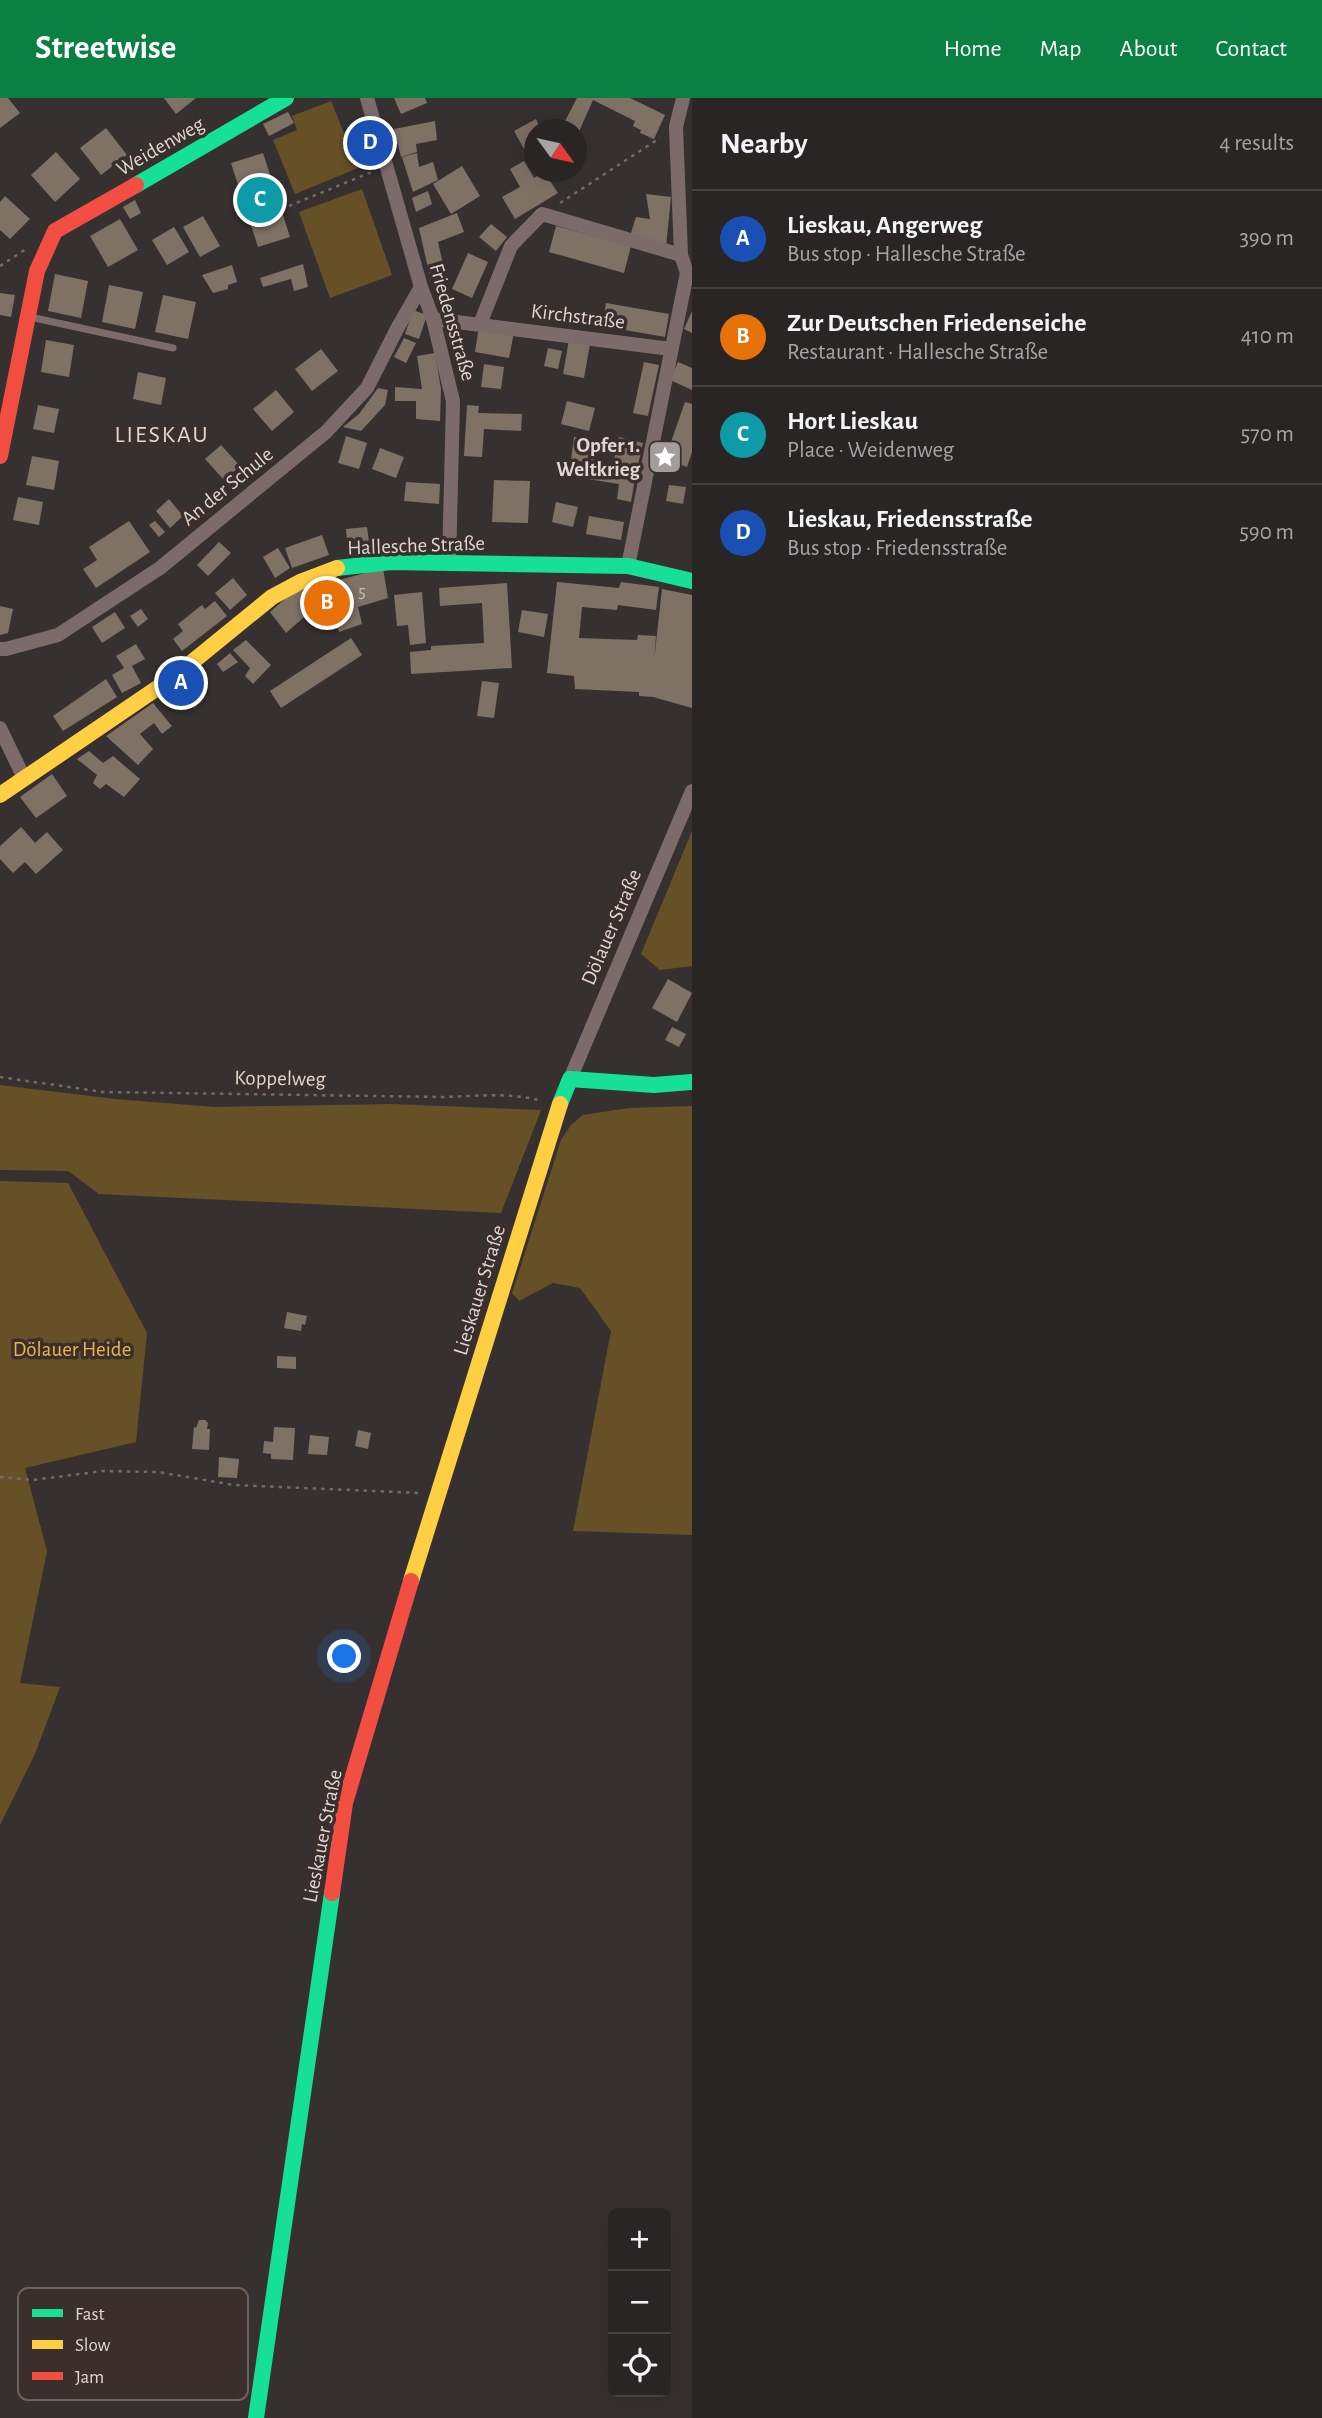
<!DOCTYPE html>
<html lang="en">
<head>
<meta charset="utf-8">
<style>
  :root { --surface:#282524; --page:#302d2c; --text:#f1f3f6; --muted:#a5a5a6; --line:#444241; --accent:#0b8043 }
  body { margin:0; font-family:"Alegreya Sans",sans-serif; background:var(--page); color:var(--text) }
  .controls { position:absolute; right:21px; bottom:21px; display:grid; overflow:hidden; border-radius:10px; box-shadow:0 7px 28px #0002 }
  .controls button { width:63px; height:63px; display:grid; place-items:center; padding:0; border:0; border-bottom:2px solid var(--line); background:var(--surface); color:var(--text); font:35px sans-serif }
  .compass { position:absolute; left:524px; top:21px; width:63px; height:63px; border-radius:50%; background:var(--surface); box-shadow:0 7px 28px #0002; rotate:123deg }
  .you { position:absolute; left:345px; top:1559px; width:24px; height:24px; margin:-18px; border:5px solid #fff; border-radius:50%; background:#1a73e8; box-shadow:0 0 0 10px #1a73e833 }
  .badge { display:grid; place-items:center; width:46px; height:46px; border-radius:50%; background:var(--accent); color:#fff; font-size:23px; font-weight:700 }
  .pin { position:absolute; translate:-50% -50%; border:4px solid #fff; box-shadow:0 2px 7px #0006 }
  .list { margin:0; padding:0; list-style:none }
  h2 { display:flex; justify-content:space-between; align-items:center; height:91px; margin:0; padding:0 28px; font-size:30px }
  h2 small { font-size:23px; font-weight:400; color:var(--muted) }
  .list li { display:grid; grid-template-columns:46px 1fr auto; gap:21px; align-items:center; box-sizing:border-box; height:98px; padding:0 28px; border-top:2px solid var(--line) }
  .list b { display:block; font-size:26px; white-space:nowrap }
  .list p { margin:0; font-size:23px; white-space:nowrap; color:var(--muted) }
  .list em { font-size:23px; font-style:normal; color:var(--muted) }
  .icon { flex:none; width:38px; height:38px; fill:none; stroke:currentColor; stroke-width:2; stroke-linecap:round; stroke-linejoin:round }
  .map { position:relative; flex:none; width:692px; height:2320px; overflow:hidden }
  header { display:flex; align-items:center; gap:42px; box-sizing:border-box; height:98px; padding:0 35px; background:var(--accent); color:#fff }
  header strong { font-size:33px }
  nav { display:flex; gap:38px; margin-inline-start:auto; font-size:24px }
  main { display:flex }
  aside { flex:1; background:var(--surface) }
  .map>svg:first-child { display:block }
  .green { fill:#665127 }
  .building { fill:#807165 }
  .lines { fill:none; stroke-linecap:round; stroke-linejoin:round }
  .path { stroke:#746869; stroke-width:2.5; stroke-dasharray:3.5 5; stroke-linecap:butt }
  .lane { stroke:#7d6b6c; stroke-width:7 }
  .street { stroke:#7d6b6c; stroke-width:14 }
  .fast { stroke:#16e098; stroke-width:16 }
  .slow { stroke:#ffcf43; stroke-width:16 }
  .jam { stroke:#f24e42; stroke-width:16 }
  .labels { text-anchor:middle; stroke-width:7; stroke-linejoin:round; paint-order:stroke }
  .number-label { font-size:18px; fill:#c7beb9 }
  .street-label { font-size:21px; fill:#dfd7d5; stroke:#3a2f2c }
  .poi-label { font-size:21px; font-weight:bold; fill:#dfd7d5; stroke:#3a2f2c; text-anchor:end }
  .park-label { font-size:21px; fill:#e9b647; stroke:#3a2f2c }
  .quarter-label { font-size:24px; letter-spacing:2px; fill:#dfd7d5; stroke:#3a2f2c }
  .key { fill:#3a2f2c; stroke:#6c615f; stroke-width:2 }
  .key-label { font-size:19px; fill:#dfd7d5 }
</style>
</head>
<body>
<header>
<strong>Streetwise</strong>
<nav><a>Home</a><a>Map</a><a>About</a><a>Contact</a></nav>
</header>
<main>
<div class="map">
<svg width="692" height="2320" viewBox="0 0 692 2320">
  <rect width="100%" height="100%" fill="#363130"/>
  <!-- green -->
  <g class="green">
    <path d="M 331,3 L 358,70 L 295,96 L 273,42 L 297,32 L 292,18 Z"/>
    <path d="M 362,91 L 392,177 L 330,200 L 299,114 Z"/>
    <path d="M 692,733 L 692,868 L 660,872 L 641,856 Z"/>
    <path d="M 0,987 L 115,1001 L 214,1009 L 392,1006 L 541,1012 L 501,1115 L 99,1096 L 68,1073 L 0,1072 Z"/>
    <path d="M 692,1008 L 692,1437 L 573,1433 L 611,1233 L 580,1190 L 553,1185 L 519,1203 L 512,1195 L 561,1042 L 571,1027 L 583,1017 L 629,1010 Z"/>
    <path d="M 0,1083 L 68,1085 L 147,1235 L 136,1344 L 25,1370 L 47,1453 L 20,1585 L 60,1589 L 35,1656 L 0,1727 Z"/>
  </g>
  <!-- building -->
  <g class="building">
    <path d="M 0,0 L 8,0 L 20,15 L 0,30 Z"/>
    <path d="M 164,0 L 196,0 L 176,16 Z"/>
    <path d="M 394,0 L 425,0 L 427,5 L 401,16 Z"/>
    <path d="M 577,0 L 630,0 L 665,17 L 654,41 L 640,35 L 641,32 L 633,28 L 635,23 L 593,2 L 577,38 L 577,32 L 562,29 Z"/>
    <path d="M 288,14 L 294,25 L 269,38 L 263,26 Z"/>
    <path d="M 536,21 L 541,32 L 534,32 L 534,69 L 514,33 Z"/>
    <path d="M 435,23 L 437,42 L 416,46 L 417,54 L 401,59 L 394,31 Z"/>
    <path d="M 106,30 L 127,57 L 101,77 L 80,50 Z"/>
    <path d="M 56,54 L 80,81 L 55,104 L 31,77 Z"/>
    <path d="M 263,55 L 290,139 L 258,149 L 231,65 Z"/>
    <path d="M 417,55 L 419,69 L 433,64 L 438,82 L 413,94 L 402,59 Z"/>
    <path d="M 524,63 L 534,80 L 544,74 L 558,95 L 515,121 L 502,99 L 520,89 L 510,71 Z"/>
    <path d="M 462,68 L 480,98 L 451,116 L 433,86 Z"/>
    <path d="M 428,93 L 432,106 L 416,114 L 412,100 Z"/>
    <path d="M 646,96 L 671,99 L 666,149 L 630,138 L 636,119 L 650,121 Z"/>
    <path d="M 5,98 L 30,121 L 10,141 L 0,132 L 0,104 Z"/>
    <path d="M 135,102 L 141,115 L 130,121 L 123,109 Z"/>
    <path d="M 457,115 L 464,134 L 438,144 L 446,179 L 442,186 L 432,188 L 419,130 Z"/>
    <path d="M 203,118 L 220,148 L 200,159 L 183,129 Z"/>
    <path d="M 120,121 L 138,152 L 108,169 L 90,138 Z"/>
    <path d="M 491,126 L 507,139 L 496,153 L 479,139 Z"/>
    <path d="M 556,128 L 631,148 L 624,175 L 549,154 Z"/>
    <path d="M 174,129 L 189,154 L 167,167 L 152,142 Z"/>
    <path d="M 468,155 L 488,164 L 472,200 L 452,191 Z"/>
    <path d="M 303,166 L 308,189 L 294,193 L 291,181 L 263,189 L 260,180 Z"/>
    <path d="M 232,167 L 237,184 L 228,187 L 228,191 L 213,195 L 202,177 Z"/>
    <path d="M 55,176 L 88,183 L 81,220 L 48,213 Z"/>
    <path d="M 109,187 L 143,194 L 135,231 L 102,224 Z"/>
    <path d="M 0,195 L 15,197 L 11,219 L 0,217 Z"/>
    <path d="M 163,197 L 196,204 L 188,241 L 155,234 Z"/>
    <path d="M 606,205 L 669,216 L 665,239 L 602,228 Z"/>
    <path d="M 413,212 L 427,217 L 419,241 L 405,236 Z"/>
    <path d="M 692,213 L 692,235 L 684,231 Z"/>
    <path d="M 479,228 L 514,234 L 509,260 L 475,254 Z"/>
    <path d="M 404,240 L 416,245 L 406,265 L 394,259 Z"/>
    <path d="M 46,242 L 74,247 L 69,279 L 41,274 Z"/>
    <path d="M 569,242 L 590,246 L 584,280 L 563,276 Z"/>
    <path d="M 548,250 L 562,253 L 558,271 L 544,268 Z"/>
    <path d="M 321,251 L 338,273 L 312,293 L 295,271 Z"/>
    <path d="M 435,255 L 441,291 L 440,323 L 416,321 L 416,303 L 395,303 L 395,289 L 422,291 L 417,258 Z"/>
    <path d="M 644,264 L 659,267 L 648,318 L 633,315 Z"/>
    <path d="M 678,264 L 692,270 L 692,292 L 670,282 Z"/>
    <path d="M 484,266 L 504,269 L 501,291 L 481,289 Z"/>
    <path d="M 138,274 L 166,280 L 161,307 L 133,301 Z"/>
    <path d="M 378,290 L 388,292 L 385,307 L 361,333 L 343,329 L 359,316 Z"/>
    <path d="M 276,292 L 294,314 L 272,333 L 253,311 Z"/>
    <path d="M 567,303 L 595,310 L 589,333 L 561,326 Z"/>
    <path d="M 685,304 L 692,306 L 692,354 L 687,369 L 665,361 Z"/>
    <path d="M 38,307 L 59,311 L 54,335 L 33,331 Z"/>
    <path d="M 467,307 L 479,308 L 478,315 L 522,316 L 521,333 L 484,331 L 482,359 L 464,358 Z"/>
    <path d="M 346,338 L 367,345 L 359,371 L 338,365 Z"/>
    <path d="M 574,339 L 597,342 L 594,365 L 571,362 Z"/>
    <path d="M 619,339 L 643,345 L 637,371 L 613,366 Z"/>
    <path d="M 221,347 L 240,368 L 224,382 L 205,361 Z"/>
    <path d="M 380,350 L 404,359 L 396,380 L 372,371 Z"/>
    <path d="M 32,358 L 59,363 L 54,392 L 26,387 Z"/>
    <path d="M 584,366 L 636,375 L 631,404 L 617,401 L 619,386 L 581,380 Z"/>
    <path d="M 494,382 L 530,383 L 528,425 L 492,424 Z"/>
    <path d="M 406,384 L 440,386 L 439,406 L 404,403 Z"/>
    <path d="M 669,387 L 686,389 L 683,406 L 666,403 Z"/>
    <path d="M 18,399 L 43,404 L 39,427 L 13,422 Z"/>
    <path d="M 169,401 L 183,418 L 170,430 L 156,413 Z"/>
    <path d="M 556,404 L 578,409 L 573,429 L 552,424 Z"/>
    <path d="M 589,418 L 624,424 L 621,442 L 586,436 Z"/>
    <path d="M 129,423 L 150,454 L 96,490 L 83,471 L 97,462 L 89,449 Z"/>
    <path d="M 155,423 L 165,434 L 159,439 L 149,427 Z"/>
    <path d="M 367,429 L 370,451 L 348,453 L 346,431 Z"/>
    <path d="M 322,437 L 329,457 L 292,470 L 285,450 Z"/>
    <path d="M 219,444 L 231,455 L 208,478 L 197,467 Z"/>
    <path d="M 278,450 L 290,470 L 275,480 L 263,459 Z"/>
    <path d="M 383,470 L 388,500 L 358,509 L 362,526 L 339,534 L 337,526 L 328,530 L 323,514 L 303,520 L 286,535 L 270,514 L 292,495 Z"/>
    <path d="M 233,480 L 247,497 L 230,512 L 215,495 Z"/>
    <path d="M 557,484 L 619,490 L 621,484 L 659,489 L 656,512 L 618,507 L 617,512 L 582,509 L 579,540 L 637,542 L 638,537 L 656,538 L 654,563 L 662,491 L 692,497 L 692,610 L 653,599 L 639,598 L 639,594 L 575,591 L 574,578 L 547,575 Z"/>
    <path d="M 507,485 L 512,570 L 411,576 L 410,554 L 431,552 L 431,548 L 484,545 L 482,505 L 440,508 L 439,490 Z"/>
    <path d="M 422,494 L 426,545 L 410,547 L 408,527 L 397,528 L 394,497 Z"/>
    <path d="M 215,503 L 227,518 L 182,553 L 173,541 L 183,533 L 178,526 L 202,507 L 205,511 Z"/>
    <path d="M 0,508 L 13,511 L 8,535 L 0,537 Z"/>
    <path d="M 141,511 L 148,521 L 138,529 L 130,518 Z"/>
    <path d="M 522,512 L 548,516 L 544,539 L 518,534 Z"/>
    <path d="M 115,514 L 125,530 L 102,545 L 92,529 Z"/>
    <path d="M 351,540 L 362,557 L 281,610 L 270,593 Z"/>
    <path d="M 246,542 L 271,567 L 253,586 L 245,578 L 250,570 L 233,552 Z"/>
    <path d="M 136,546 L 145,561 L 132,568 L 141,585 L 122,595 L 112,577 L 124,570 L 116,558 Z"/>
    <path d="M 230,555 L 238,564 L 223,574 L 217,566 Z"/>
    <path d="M 106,581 L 117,599 L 63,633 L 53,618 Z"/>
    <path d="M 482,583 L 499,585 L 494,620 L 477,618 Z"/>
    <path d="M 191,587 L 202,603 L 194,610 L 183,600 L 173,609 L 167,602 Z"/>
    <path d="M 153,605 L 172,628 L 162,636 L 154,625 L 140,636 L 153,651 L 138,667 L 106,638 Z"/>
    <path d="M 89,653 L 103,665 L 113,658 L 140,681 L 124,699 L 106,686 L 100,691 L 93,685 L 97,677 L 77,661 Z"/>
    <path d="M 52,676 L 67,698 L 36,720 L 20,699 Z"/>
    <path d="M 21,729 L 35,745 L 47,734 L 63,752 L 36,776 L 25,764 L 13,775 L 0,761 L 0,748 Z"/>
    <path d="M 668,881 L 692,895 L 677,924 L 652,910 Z"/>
    <path d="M 672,929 L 686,936 L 679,949 L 665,942 Z"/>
    <path d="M 287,1214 L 307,1218 L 305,1227 L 302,1226 L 301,1233 L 284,1230 Z"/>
    <path d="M 277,1258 L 296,1259 L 296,1271 L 277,1270 Z"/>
    <path d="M 199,1322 L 205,1322 L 208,1325 L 207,1331 L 210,1331 L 209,1352 L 192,1351 L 194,1329 L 196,1330 Z"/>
    <path d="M 274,1329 L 295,1330 L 293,1362 L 271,1361 L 271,1356 L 263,1355 L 264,1343 L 273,1344 Z"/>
    <path d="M 358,1332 L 371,1335 L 368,1351 L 355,1348 Z"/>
    <path d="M 310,1337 L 329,1339 L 327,1357 L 308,1356 Z"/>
    <path d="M 219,1359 L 239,1361 L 237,1380 L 218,1379 Z"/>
  </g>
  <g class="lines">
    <!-- path -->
    <g class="path">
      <path d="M 560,105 L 660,40"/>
      <path d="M 289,108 L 374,73"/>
      <path d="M 0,168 L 26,151"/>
      <path d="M 0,979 L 103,994 L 444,999 C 477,998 510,994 542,1003"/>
      <path d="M 0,1379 L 33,1382 L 103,1373 L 158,1374 L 234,1387 L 420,1395"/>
    </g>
    <!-- lane -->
    <path class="lane" d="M 30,219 L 173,250"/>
    <!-- street -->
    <g class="street">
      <path d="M 367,0 L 421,189 L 433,221 L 453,303 L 449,466"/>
      <path d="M 433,221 L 671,251"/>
      <path d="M 480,226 L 511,148 L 542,116 L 681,157"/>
      <path d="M 628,468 L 687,175 L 681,157 L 676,29 L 683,0"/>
      <path d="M 0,551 L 6,551 L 58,537 L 160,470 L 326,334 L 367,290 L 398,229 L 421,189"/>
      <path d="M 0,630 L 24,680"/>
      <path d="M 570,981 L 692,693"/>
    </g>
    <!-- fast -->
    <g class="fast">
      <path d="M 136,87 L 286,0"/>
      <path d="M 337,470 L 391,464 L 628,468 L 692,483"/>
      <path d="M 560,1006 L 570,981 L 654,987 L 692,984"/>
      <path d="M 256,2320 L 332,1795"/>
    </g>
    <!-- slow -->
    <g class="slow">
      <path d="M 0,697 L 175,578 L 272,499 L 300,484 L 337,470"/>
      <path d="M 411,1483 L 560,1006"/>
    </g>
    <!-- jam -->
    <g class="jam">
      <path d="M 0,358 L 37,173 L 55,133 L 136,87"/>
      <path d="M 332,1795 L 345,1705 L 411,1483"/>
    </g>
  </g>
  <!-- icons -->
  <defs>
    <g id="sight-square" transform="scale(1.75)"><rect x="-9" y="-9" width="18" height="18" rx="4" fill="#a49d9b" stroke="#3a2f2c"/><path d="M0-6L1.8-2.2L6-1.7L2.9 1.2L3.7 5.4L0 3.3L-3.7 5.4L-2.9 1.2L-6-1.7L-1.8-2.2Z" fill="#fff"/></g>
  </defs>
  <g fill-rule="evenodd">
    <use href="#sight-square" x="665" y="359"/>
  </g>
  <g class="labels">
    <!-- number labels -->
    <g class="number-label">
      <text x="362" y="499">5</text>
    </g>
    <!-- street labels -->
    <g class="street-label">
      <text transform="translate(160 48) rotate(-30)" y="7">Weidenweg</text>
      <text transform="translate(578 218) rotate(7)" y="7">Kirchstraße</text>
      <text transform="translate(453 224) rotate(74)" y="7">Friedensstraße</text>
      <text transform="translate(227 388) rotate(-39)" y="7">An der Schule</text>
      <text transform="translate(416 447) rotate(-2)" y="7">Hallesche Straße</text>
      <text transform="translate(611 829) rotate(-67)" y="7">Dölauer Straße</text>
      <text transform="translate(280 980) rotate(1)" y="7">Koppelweg</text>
      <text transform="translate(479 1192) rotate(-73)" y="7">Lieskauer Straße</text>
      <text transform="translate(322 1738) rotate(-79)" y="7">Lieskauer Straße</text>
    </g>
    <!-- poi labels -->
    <g class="poi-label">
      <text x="640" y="354">Opfer 1.<tspan x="640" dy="24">Weltkrieg</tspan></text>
    </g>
    <!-- park labels -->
    <g class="park-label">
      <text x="72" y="1258">Dölauer Heide</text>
    </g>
    <!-- quarter labels -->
    <g class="quarter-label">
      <text x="162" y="344">LIESKAU</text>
    </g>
  </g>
  <!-- legend -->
  <rect x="18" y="2190" width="230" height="112" rx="10" class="key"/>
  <rect x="32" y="2211" width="31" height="8" fill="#16e098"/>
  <rect x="32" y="2242" width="31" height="9" fill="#ffcf43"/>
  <rect x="32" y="2274" width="31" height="8" fill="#f24e42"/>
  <g class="key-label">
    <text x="75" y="2222">Fast</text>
    <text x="75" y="2253">Slow</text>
    <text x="75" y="2285">Jam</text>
  </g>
</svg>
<div class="controls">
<button>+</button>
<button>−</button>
<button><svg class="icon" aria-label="locate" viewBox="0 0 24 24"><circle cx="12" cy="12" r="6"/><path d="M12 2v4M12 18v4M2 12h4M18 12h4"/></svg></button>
</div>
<svg class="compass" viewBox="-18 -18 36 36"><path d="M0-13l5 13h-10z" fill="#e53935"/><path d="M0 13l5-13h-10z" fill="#a5a5a6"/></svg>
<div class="you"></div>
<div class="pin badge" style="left:181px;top:585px;background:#1a4fb4">A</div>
<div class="pin badge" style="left:327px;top:505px;background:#e8710a">B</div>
<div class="pin badge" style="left:260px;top:102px;background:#0f9aa8">C</div>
<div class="pin badge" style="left:370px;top:45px;background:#1a4fb4">D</div>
</div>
<aside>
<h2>Nearby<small>4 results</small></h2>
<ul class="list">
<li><span class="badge" style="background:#1a4fb4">A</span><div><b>Lieskau, Angerweg</b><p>Bus stop · Hallesche Straße</p></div><em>390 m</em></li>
<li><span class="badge" style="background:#e8710a">B</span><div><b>Zur Deutschen Friedenseiche</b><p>Restaurant · Hallesche Straße</p></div><em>410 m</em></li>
<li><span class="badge" style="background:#0f9aa8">C</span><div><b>Hort Lieskau</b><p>Place · Weidenweg</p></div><em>570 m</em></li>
<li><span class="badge" style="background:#1a4fb4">D</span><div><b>Lieskau, Friedensstraße</b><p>Bus stop · Friedensstraße</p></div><em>590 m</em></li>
</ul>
</aside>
</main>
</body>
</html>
